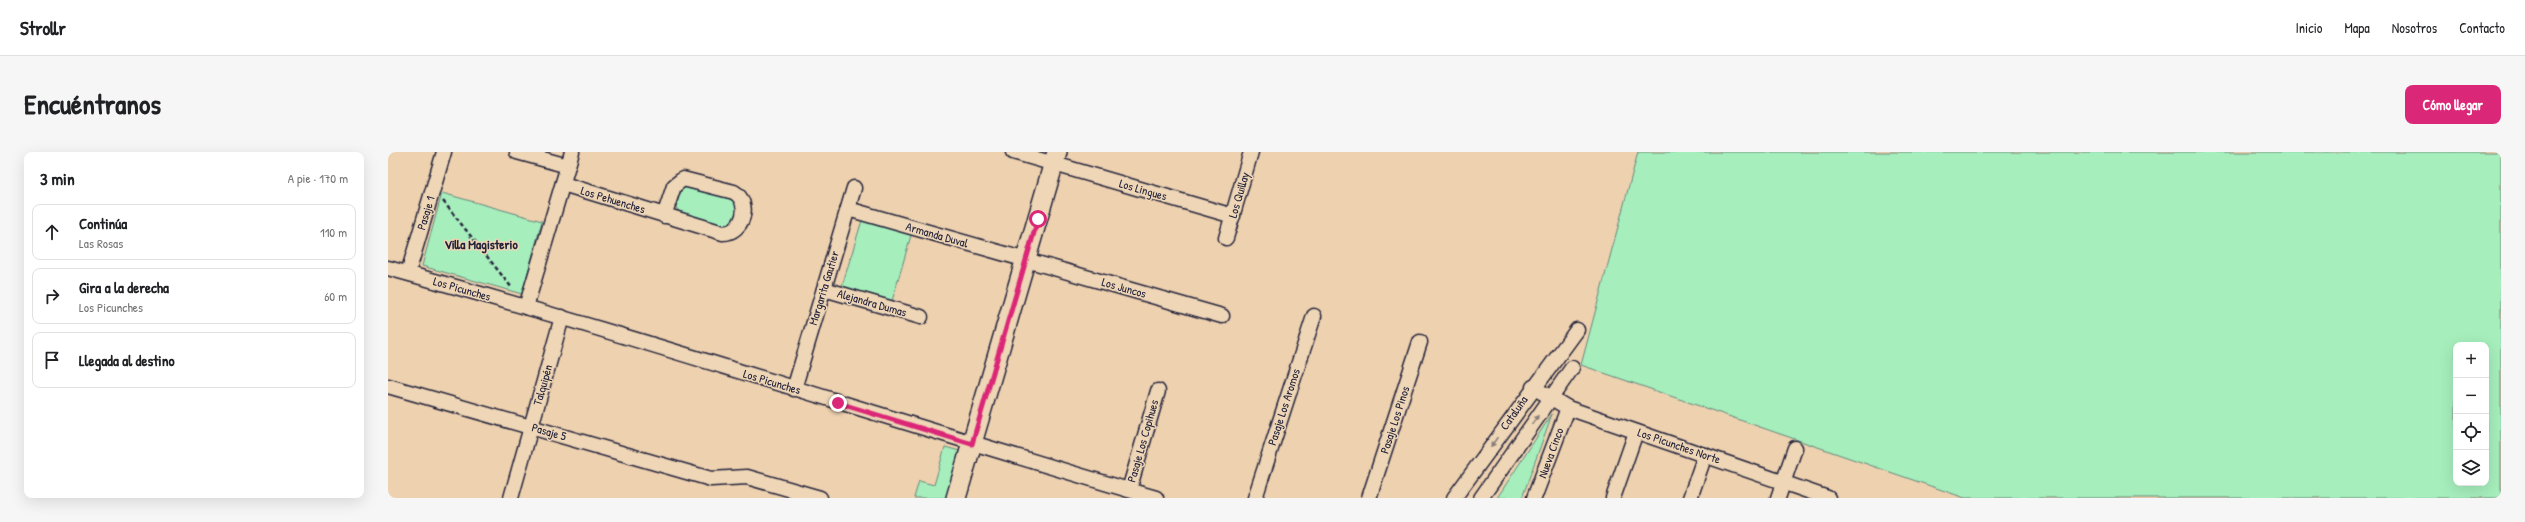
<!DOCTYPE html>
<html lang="es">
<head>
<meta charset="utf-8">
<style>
  :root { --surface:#fff; --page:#f6f6f6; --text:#202124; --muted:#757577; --line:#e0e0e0; --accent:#db2777 }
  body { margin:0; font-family:"Patrick Hand",sans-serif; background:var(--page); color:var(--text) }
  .controls { position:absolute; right:12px; bottom:12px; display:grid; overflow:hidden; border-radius:8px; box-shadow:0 4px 16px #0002 }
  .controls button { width:36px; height:36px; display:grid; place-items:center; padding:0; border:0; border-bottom:1px solid var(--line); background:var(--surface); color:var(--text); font:20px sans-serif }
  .stop { position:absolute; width:12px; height:12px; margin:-9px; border:3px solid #db2777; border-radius:50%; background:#fff }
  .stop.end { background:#db2777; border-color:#fff; box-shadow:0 1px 4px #0008 }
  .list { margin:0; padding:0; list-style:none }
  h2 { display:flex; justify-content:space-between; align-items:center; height:52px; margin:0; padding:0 16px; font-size:17px }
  h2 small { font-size:13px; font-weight:400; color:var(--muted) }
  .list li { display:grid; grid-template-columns:26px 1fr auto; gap:12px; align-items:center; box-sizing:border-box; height:56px; margin:0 8px 8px; padding:0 8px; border:1px solid var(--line); border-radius:8px }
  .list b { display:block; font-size:15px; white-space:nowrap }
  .list p { margin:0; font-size:13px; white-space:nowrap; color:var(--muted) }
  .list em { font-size:13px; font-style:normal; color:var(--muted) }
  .icon { flex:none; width:22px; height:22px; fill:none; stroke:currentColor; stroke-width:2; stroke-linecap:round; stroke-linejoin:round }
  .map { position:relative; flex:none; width:2113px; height:346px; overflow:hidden; border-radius:8px }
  header { display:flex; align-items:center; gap:24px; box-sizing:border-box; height:56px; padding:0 20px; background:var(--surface); border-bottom:1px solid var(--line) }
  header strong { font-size:19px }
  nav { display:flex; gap:22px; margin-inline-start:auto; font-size:14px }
  .intro { display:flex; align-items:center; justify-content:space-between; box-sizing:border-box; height:96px; padding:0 24px }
  h1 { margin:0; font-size:28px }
  .button { padding:10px 18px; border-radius:8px; background:var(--accent); color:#fff; font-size:14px; font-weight:700 }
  main { display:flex; gap:24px; padding:0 24px }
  aside { flex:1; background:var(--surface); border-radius:8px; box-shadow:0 4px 16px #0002 }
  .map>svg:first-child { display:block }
  .green { fill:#a6eebc; stroke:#64887c; fill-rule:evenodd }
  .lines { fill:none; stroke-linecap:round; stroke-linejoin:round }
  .minor-casing { stroke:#22223b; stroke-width:17 }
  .secondary-casing { stroke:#22223b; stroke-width:22 }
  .path { stroke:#22223b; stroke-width:2.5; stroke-dasharray:4 3; stroke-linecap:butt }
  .minor { stroke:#eed6b6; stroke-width:14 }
  .secondary { stroke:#eed6b6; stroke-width:19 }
  .oneway { fill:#887c78 }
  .route { stroke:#db2777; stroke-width:5 }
  .labels { text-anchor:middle; stroke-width:3; stroke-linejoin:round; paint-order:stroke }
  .street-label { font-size:12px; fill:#22223b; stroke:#eed6b6 }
  .neighbourhood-label { font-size:13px; font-weight:bold; fill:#22223b; stroke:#eed6b6 }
</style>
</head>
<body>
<header>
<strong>Strollr</strong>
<nav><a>Inicio</a><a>Mapa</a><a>Nosotros</a><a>Contacto</a></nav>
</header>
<div class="intro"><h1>Encuéntranos</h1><a class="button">Cómo llegar</a></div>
<main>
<aside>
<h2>3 min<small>A pie · 170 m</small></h2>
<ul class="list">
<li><svg class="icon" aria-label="ahead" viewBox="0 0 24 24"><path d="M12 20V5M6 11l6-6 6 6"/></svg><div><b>Continúa</b><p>Las Rosas</p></div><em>110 m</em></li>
<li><svg class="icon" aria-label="right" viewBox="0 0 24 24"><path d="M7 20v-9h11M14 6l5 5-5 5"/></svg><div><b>Gira a la derecha</b><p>Los Picunches</p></div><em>60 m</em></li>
<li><svg class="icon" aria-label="arrive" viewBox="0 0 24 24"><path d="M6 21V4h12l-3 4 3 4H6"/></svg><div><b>Llegada al destino</b></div></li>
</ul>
</aside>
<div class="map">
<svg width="2113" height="346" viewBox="0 0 2113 346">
  <rect width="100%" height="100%" fill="#eed1af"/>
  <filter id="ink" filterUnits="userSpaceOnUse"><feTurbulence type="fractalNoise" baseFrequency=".025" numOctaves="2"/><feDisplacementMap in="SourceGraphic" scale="8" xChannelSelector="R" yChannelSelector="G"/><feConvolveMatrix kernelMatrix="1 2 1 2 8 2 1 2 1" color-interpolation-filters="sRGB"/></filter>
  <g filter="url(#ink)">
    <!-- green -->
    <g class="green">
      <path d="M 1250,0 L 2113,0 L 2113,346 L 1577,346 L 1193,213 ZM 2068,193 L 2098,193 L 2098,331 L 2068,331 Z"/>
      <path d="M 301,33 L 346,46 L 351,53 L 345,69 L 337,74 L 292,61 L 288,55 L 294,35 Z"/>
      <path d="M 54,41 L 154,69 L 134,142 L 34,114 Z"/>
      <path d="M 475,65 L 524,80 L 504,149 L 454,134 Z"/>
      <path d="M 1164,262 L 1134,346 L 1109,346 L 1111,343 Z"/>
      <path d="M 557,295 L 579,301 L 566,346 L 526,346 L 531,329 L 546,333 Z"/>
    </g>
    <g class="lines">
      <!-- minor casing -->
      <g class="minor-casing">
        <g id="minor">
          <path d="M 129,0 L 180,14"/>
          <path d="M 625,0 L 845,64"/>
          <path d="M 175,32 L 335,81 C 355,81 364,51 346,40 L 295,27 L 286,34 L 276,64"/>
          <path d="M 460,57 L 834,164"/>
          <path d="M 838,86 L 863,0"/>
          <path d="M 0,116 C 258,187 512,271 768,346"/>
          <path d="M 20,121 L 56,0"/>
          <path d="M 436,137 L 533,165"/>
          <path d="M 138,155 L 184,0"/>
          <path d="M 0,234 L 323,327 L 359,325 L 432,346"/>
          <path d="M 1145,235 L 1180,256 L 1440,346"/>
          <path d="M 406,237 L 466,36"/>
          <path d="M 741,338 L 770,239"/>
          <path d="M 123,346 L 174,165"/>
          <path d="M 867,346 L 926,164"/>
          <path d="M 981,346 L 1032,190"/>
          <path d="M 1066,346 L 1189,178"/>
          <path d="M 1093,346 L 1184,216"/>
          <path d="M 1146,346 L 1180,256"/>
          <path d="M 1225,346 L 1248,280"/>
          <path d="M 1302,346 L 1317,303"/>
          <path d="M 1390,346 L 1407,296"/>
        </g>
      </g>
      <!-- secondary casing -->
      <g class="secondary-casing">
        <path id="secondary" d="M 568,346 L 669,0"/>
      </g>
      <!-- path -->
      <path class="path" d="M 55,49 L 124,136"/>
      <!-- minor -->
      <use href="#minor" class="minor"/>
      <!-- secondary -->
      <use href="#secondary" class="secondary"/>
    </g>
    <!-- one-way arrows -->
    <defs><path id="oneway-solid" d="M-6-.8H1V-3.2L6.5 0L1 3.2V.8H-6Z"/></defs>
    <g class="oneway">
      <use href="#oneway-solid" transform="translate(1147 268) rotate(-55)"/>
      <use href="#oneway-solid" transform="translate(1106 290) rotate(125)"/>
    </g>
  </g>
  <g class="lines" filter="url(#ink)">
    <!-- route -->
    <path class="route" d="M 450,251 L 584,292 L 650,67"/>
  </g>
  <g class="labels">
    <!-- street labels -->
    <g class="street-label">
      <text transform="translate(755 38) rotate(16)" y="4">Los Lingues</text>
      <text transform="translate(851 43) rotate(-74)" y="4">Los Quillay</text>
      <text transform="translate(225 48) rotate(17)" y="4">Los Pehuenches</text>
      <text transform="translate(38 61) rotate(-73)" y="4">Pasaje 1</text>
      <text transform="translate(549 83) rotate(16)" y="4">Armanda Duval</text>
      <text transform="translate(436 136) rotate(-73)" y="4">Margarita Gautier</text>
      <text transform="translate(736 136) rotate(16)" y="4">Los Juncos</text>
      <text transform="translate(74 137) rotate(16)" y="4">Los Picunches</text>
      <text transform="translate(484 151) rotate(16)" y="4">Alejandra Dumas</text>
      <text transform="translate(384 230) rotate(17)" y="4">Los Picunches</text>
      <text transform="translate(155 233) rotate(-74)" y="4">Talquipén</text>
      <text transform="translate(896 255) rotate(-72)" y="4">Pasaje Los Aromos</text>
      <text transform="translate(1126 261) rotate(-55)" y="4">Cataluña</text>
      <text transform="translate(1007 268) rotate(-72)" y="4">Pasaje Los Pinos</text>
      <text transform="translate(161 280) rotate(16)" y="4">Pasaje 5</text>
      <text transform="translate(755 289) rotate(-74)" y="4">Pasaje Los Copihues</text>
      <text transform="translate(1291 294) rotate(19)" y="4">Los Picunches Norte</text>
      <text transform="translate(1163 301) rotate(-70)" y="4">Nueva Cinco</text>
    </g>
    <!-- neighbourhood labels -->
    <g class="neighbourhood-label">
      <text x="93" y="97">Villa Magisterio</text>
    </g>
  </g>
</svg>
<div class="controls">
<button>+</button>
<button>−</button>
<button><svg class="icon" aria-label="locate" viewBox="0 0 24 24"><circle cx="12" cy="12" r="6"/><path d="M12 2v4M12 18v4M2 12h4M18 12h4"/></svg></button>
<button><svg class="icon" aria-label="layers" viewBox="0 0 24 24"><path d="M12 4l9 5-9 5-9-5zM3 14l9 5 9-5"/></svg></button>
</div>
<div class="stop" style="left:650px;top:67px"></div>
<div class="stop end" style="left:450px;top:251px"></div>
</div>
</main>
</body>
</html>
